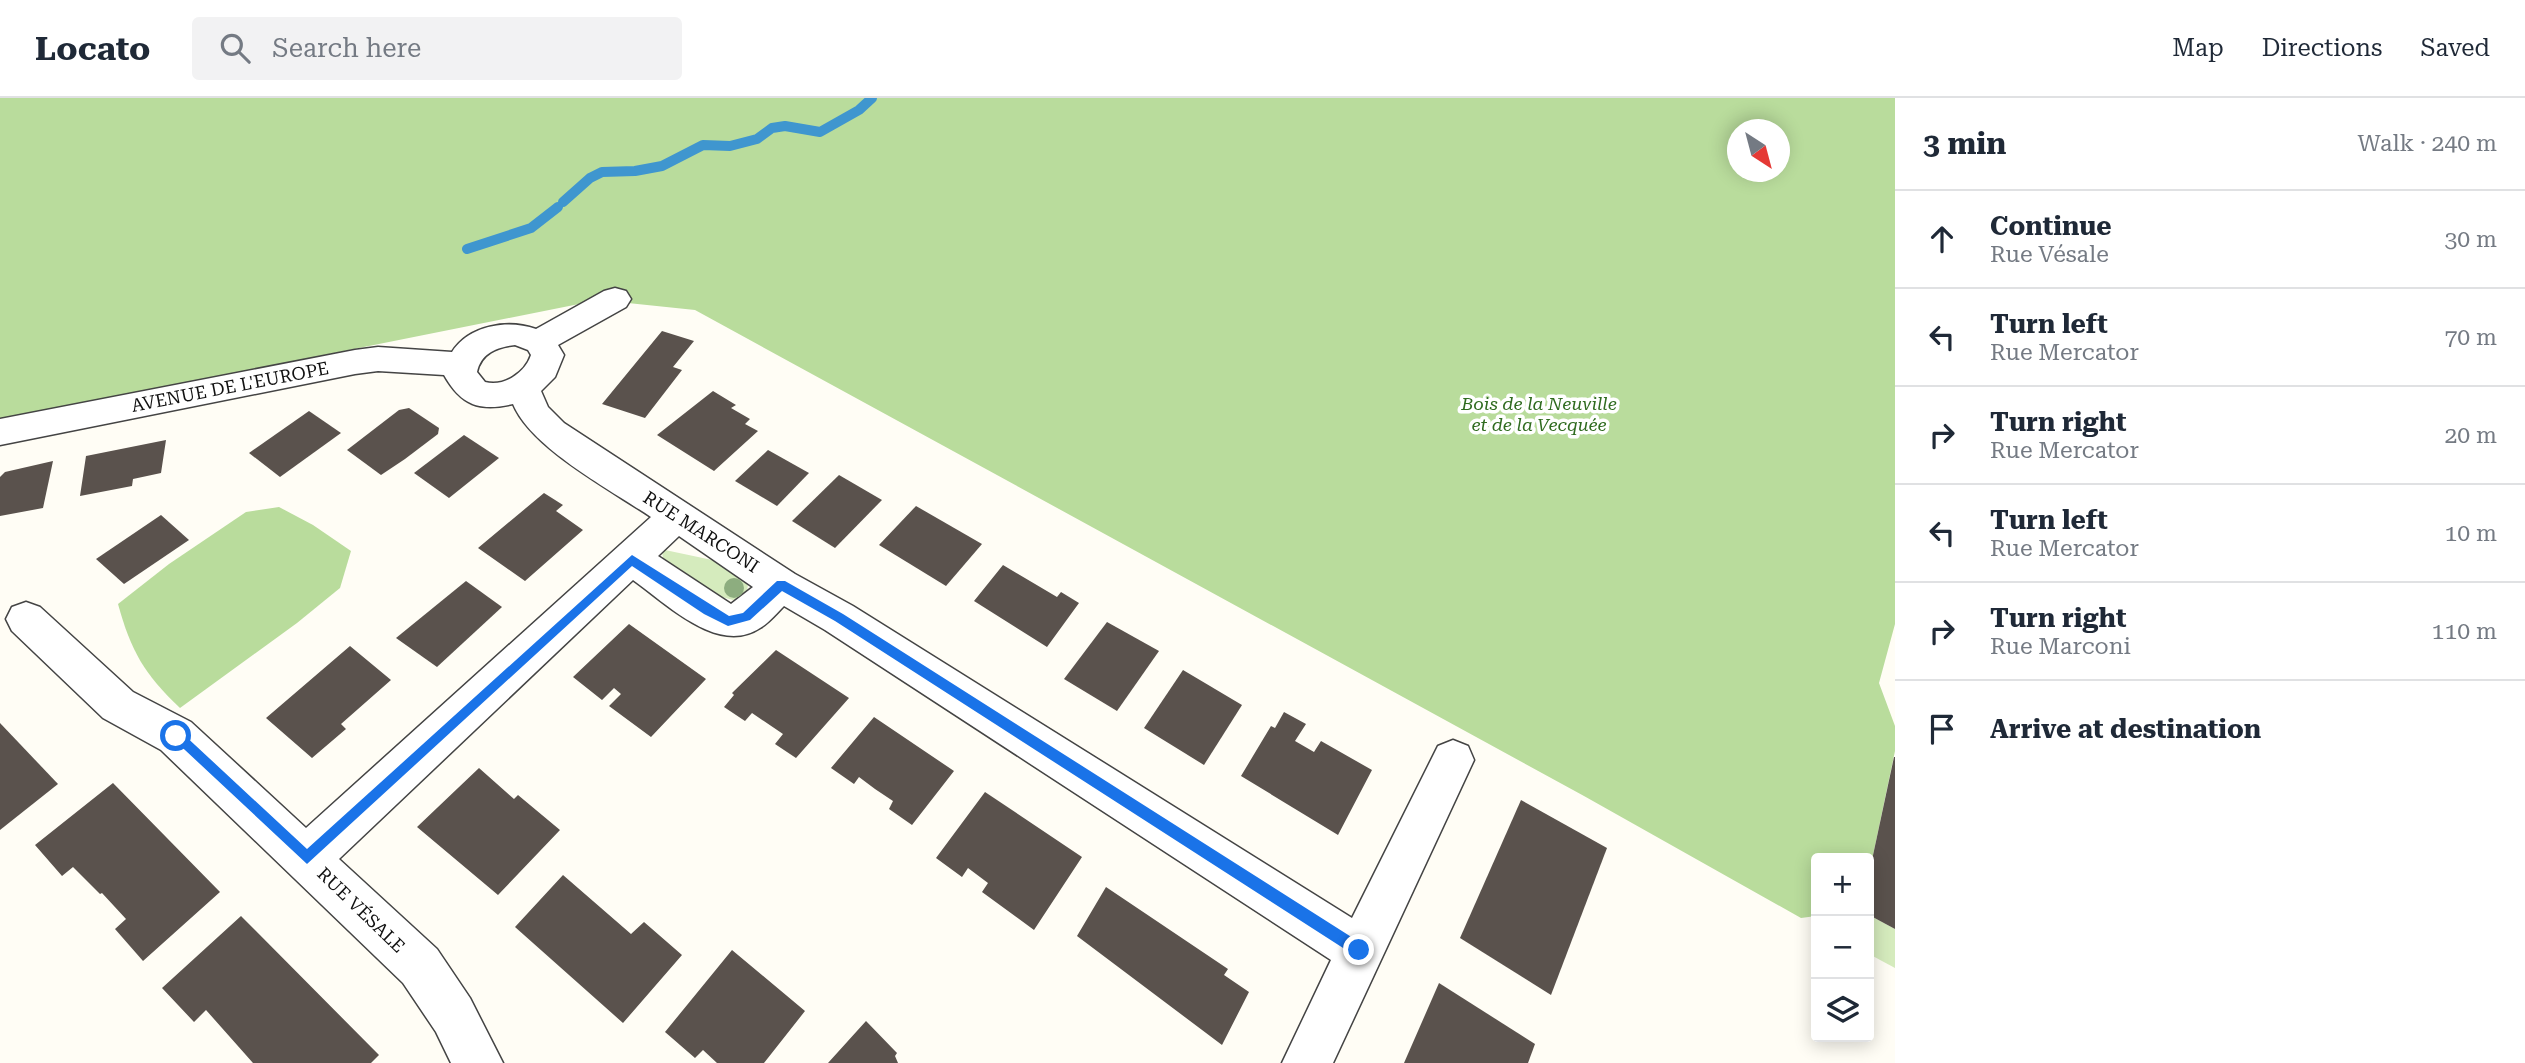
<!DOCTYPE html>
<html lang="en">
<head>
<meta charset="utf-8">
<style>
  :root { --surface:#fff; --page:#f2f2f3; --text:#1f2937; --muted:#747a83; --line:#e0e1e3 }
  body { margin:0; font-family:"Roboto Serif",serif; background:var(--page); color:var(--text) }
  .controls { position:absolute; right:21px; bottom:21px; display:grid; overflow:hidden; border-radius:7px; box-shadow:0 4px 18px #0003 }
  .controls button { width:63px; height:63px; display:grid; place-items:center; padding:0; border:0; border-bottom:2px solid var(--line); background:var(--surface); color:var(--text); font:35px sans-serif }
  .compass { position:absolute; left:1727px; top:21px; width:63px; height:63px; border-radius:50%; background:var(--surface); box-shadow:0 4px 18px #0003; rotate:144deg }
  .stop { position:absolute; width:21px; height:21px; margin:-16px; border:5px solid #1a73e8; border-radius:50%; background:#fff }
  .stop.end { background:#1a73e8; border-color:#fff; box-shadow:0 2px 7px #0008 }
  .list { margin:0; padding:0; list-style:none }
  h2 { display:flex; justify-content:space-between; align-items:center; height:91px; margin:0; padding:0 28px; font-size:30px }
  h2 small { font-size:23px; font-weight:400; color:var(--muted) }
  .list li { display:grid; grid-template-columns:46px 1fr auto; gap:21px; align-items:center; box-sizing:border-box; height:98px; padding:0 28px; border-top:2px solid var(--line) }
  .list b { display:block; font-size:26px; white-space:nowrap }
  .list p { margin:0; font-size:23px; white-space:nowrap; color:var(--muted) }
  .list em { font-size:23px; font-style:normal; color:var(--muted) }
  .icon { flex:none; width:38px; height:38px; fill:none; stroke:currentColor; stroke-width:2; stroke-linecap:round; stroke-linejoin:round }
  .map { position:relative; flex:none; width:1895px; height:965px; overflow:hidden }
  header { display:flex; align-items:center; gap:42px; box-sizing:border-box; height:98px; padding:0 35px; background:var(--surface); border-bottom:2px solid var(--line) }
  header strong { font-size:33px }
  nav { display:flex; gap:38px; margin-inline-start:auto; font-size:24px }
  .search { width:490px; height:63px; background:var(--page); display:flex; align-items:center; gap:18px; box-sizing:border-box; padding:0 24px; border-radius:7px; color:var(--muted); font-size:26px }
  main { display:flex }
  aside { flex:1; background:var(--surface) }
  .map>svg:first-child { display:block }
  .green { fill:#d5ebbd }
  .forest { fill:#b9dc9c; fill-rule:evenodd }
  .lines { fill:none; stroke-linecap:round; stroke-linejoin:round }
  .stream { stroke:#3f96cf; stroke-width:10 }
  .building { fill:#5a524d }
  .street-casing { stroke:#444; stroke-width:3 }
  .street { fill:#fff; fill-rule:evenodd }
  .tree { fill:#8dad7f }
  .route { fill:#1a73e8 }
  .labels { text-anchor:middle; stroke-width:7; stroke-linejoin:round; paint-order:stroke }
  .street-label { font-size:18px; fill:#111; stroke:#fff }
  .park-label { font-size:18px; font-style:italic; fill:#2f6b1f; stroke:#fff }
</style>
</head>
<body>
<header>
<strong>Locato</strong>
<div class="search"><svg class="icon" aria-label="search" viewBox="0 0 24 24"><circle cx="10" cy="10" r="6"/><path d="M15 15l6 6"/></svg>Search here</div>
<nav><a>Map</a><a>Directions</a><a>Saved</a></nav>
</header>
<main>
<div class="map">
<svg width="1895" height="965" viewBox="0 0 1895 965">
  <rect width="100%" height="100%" fill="#fffdf5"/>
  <!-- green -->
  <g class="green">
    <path d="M 665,452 L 717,463 L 748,485 L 747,495 L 733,502 L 722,499 L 663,460 L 662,454 Z"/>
    <path d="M 1869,817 L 1895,831 L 1895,870 L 1869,856 Z"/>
  </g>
  <!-- forest -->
  <g class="forest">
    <path d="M 0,0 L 1895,0 L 1895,526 L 1879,585 L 1895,628 L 1895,653 L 1869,776 L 1869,760 L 1816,760 L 1816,818 L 1801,820 L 1584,698 L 695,212 L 599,202 L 0,322 ZM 1738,32 L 1780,32 L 1780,74 L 1738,74 Z"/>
    <path d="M 279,409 L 313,427 L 351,453 L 340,490 L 297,525 L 180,610 C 144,576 131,553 118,506 L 169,466 L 246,414 Z"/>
  </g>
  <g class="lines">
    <!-- stream -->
    <g class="stream">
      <path d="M 563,104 L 590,80 L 602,74 L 635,73 L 662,68 L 703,47 L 730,48 L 757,41 L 772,30 L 785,28 L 820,34 L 859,12 L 872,0"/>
      <path d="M 467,151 L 531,130 L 558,109"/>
    </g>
  </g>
  <!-- building -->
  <g class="building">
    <path d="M 662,233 L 694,243 L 673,269 L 682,272 L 645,320 L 602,306 Z"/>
    <path d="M 713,293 L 736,307 L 731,310 L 750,321 L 745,326 L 758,333 L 714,373 L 657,337 Z"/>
    <path d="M 409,310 L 439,330 L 438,336 L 405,361 L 381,377 L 347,352 L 399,312 Z"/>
    <path d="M 309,313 L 341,335 L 280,379 L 249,355 Z"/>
    <path d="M 464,337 L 499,360 L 449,400 L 414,375 Z"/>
    <path d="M 166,342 L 161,375 L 133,381 L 132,388 L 80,398 L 86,358 Z"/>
    <path d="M 768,352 L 809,375 L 777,408 L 735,383 Z"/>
    <path d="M 53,363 L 43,410 L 0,418 L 0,379 L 5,374 Z"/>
    <path d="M 839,377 L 882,402 L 835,450 L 792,423 Z"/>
    <path d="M 544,395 L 563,407 L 556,413 L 583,432 L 525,483 L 478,450 Z"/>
    <path d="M 916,408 L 982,446 L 946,488 L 879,447 Z"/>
    <path d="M 161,417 L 189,442 L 124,486 L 96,461 Z"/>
    <path d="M 1003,467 L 1057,499 L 1061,494 L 1079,505 L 1047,549 L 974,503 Z"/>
    <path d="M 466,483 L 502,509 L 437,569 L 396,540 Z"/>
    <path d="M 1107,524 L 1159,553 L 1117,613 L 1064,581 Z"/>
    <path d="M 629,526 L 706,581 L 651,639 L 609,608 L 621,596 L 614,590 L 602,602 L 573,579 Z"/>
    <path d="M 350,548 L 391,582 L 341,626 L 346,631 L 312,660 L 266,620 Z"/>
    <path d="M 776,552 L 849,600 L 796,660 L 775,646 L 783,636 L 752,615 L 745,623 L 724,609 L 734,597 L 732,595 Z"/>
    <path d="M 1183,572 L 1242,607 L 1204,667 L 1144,630 Z"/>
    <path d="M 1284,614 L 1306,626 L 1295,643 L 1314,654 L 1321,643 L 1372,672 L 1338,737 L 1241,678 L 1271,628 L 1275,630 Z"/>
    <path d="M 874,619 L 954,673 L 912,727 L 889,711 L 893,703 L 875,691 L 859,679 L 854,686 L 831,670 Z"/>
    <path d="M 0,625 L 58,686 L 0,732 Z"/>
    <path d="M 1894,659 L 1895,659 L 1895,831 L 1869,817 L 1869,776 Z"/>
    <path d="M 479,670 L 514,701 L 518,697 L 560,732 L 498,797 L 417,729 Z"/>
    <path d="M 113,685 L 220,794 L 143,863 L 115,831 L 126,821 L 102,795 L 100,796 L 73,769 L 62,778 L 35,747 Z"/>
    <path d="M 985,694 L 1082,759 L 1034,832 L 982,794 L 988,785 L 968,770 L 962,779 L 936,760 Z"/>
    <path d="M 1521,702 L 1607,750 L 1551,897 L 1460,840 Z"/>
    <path d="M 563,777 L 631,836 L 644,824 L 682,857 L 623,925 L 515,829 Z"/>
    <path d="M 1106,789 L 1228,871 L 1224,877 L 1249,894 L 1222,947 L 1077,838 Z"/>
    <path d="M 241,818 L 379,957 L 371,965 L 253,965 L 206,912 L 194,924 L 162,890 Z"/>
    <path d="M 732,852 L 805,913 L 764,965 L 717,965 L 703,952 L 695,960 L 665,934 Z"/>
    <path d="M 1439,885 L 1535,946 L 1528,965 L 1404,965 Z"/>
    <path d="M 866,923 L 897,955 L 895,958 L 898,965 L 828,965 Z"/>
  </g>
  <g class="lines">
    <!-- street casing -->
    <g class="street-casing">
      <path id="street" d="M 615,190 L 626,193 L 631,201 L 626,209 L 558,247 L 564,257 L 555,279 L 541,293 L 548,309 L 564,325 L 795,476 L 853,508 L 1352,820 L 1438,648 L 1453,642 L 1468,648 L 1474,662 L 1333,965 L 1282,965 L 1331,862 L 825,532 L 784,508 C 777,515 769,525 760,530 C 718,558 666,505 633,482 L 339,761 L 437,851 L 470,900 L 503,965 L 451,965 L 436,934 L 403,885 L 161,652 L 103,620 L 12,533 L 6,521 L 12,509 L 26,504 L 40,509 L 133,594 L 191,624 L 306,730 L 651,419 C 611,392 531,350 513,306 C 479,314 461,307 444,277 L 378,273 L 355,276 L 0,347 L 0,321 L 355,252 L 378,249 L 452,254 C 469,227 508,221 536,231 L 604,193 ZM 515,247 L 528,252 L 531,257 C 525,275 504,289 485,284 L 477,274 C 481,255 497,249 515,247 ZM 679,438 L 753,489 L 731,506 L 658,458 Z"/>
    </g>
    <!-- street -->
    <use href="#street" class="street"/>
  </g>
  <!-- trees -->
  <circle class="tree" cx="734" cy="490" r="10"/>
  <!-- route -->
  <path class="route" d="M 632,457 L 729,518 L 743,515 L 777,483 L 785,483 L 843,516 L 1364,847 L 1364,857 L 1354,857 L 835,523 L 782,493 L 750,522 L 728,528 L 704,516 L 632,468 L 307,766 L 170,638 L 172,634 L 181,634 L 307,751 Z"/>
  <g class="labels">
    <!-- street labels -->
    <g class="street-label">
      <text transform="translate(230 289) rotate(-11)" y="6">AVENUE DE L'EUROPE</text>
      <text transform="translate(701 434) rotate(33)" y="6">RUE MARCONI</text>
      <text transform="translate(361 812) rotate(44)" y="6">RUE VÉSALE</text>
    </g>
    <!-- park labels -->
    <g class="park-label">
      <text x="1539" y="312">Bois de la Neuville<tspan x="1539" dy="21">et de la Vecquée</tspan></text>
    </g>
  </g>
</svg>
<div class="controls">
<button>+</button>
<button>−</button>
<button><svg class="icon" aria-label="layers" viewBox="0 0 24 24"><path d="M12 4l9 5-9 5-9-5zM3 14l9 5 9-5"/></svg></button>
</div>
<svg class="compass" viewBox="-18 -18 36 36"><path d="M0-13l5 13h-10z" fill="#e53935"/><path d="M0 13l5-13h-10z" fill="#747a83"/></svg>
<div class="stop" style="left:176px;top:638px"></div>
<div class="stop end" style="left:1359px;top:852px"></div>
</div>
<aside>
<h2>3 min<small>Walk · 240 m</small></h2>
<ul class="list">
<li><svg class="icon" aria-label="ahead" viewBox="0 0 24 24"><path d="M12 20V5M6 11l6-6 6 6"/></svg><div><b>Continue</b><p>Rue Vésale</p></div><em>30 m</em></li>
<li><svg class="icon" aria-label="left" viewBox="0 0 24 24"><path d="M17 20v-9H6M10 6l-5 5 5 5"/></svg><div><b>Turn left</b><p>Rue Mercator</p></div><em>70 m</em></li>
<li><svg class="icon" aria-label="right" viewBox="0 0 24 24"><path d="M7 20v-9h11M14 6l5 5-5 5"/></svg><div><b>Turn right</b><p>Rue Mercator</p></div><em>20 m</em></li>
<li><svg class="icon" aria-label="left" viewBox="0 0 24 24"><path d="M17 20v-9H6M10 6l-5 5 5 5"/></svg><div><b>Turn left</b><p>Rue Mercator</p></div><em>10 m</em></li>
<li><svg class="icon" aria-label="right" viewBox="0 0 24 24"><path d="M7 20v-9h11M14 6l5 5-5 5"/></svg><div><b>Turn right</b><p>Rue Marconi</p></div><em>110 m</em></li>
<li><svg class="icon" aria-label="arrive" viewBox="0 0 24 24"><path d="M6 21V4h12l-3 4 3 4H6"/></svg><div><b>Arrive at destination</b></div></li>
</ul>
</aside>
</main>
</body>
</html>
